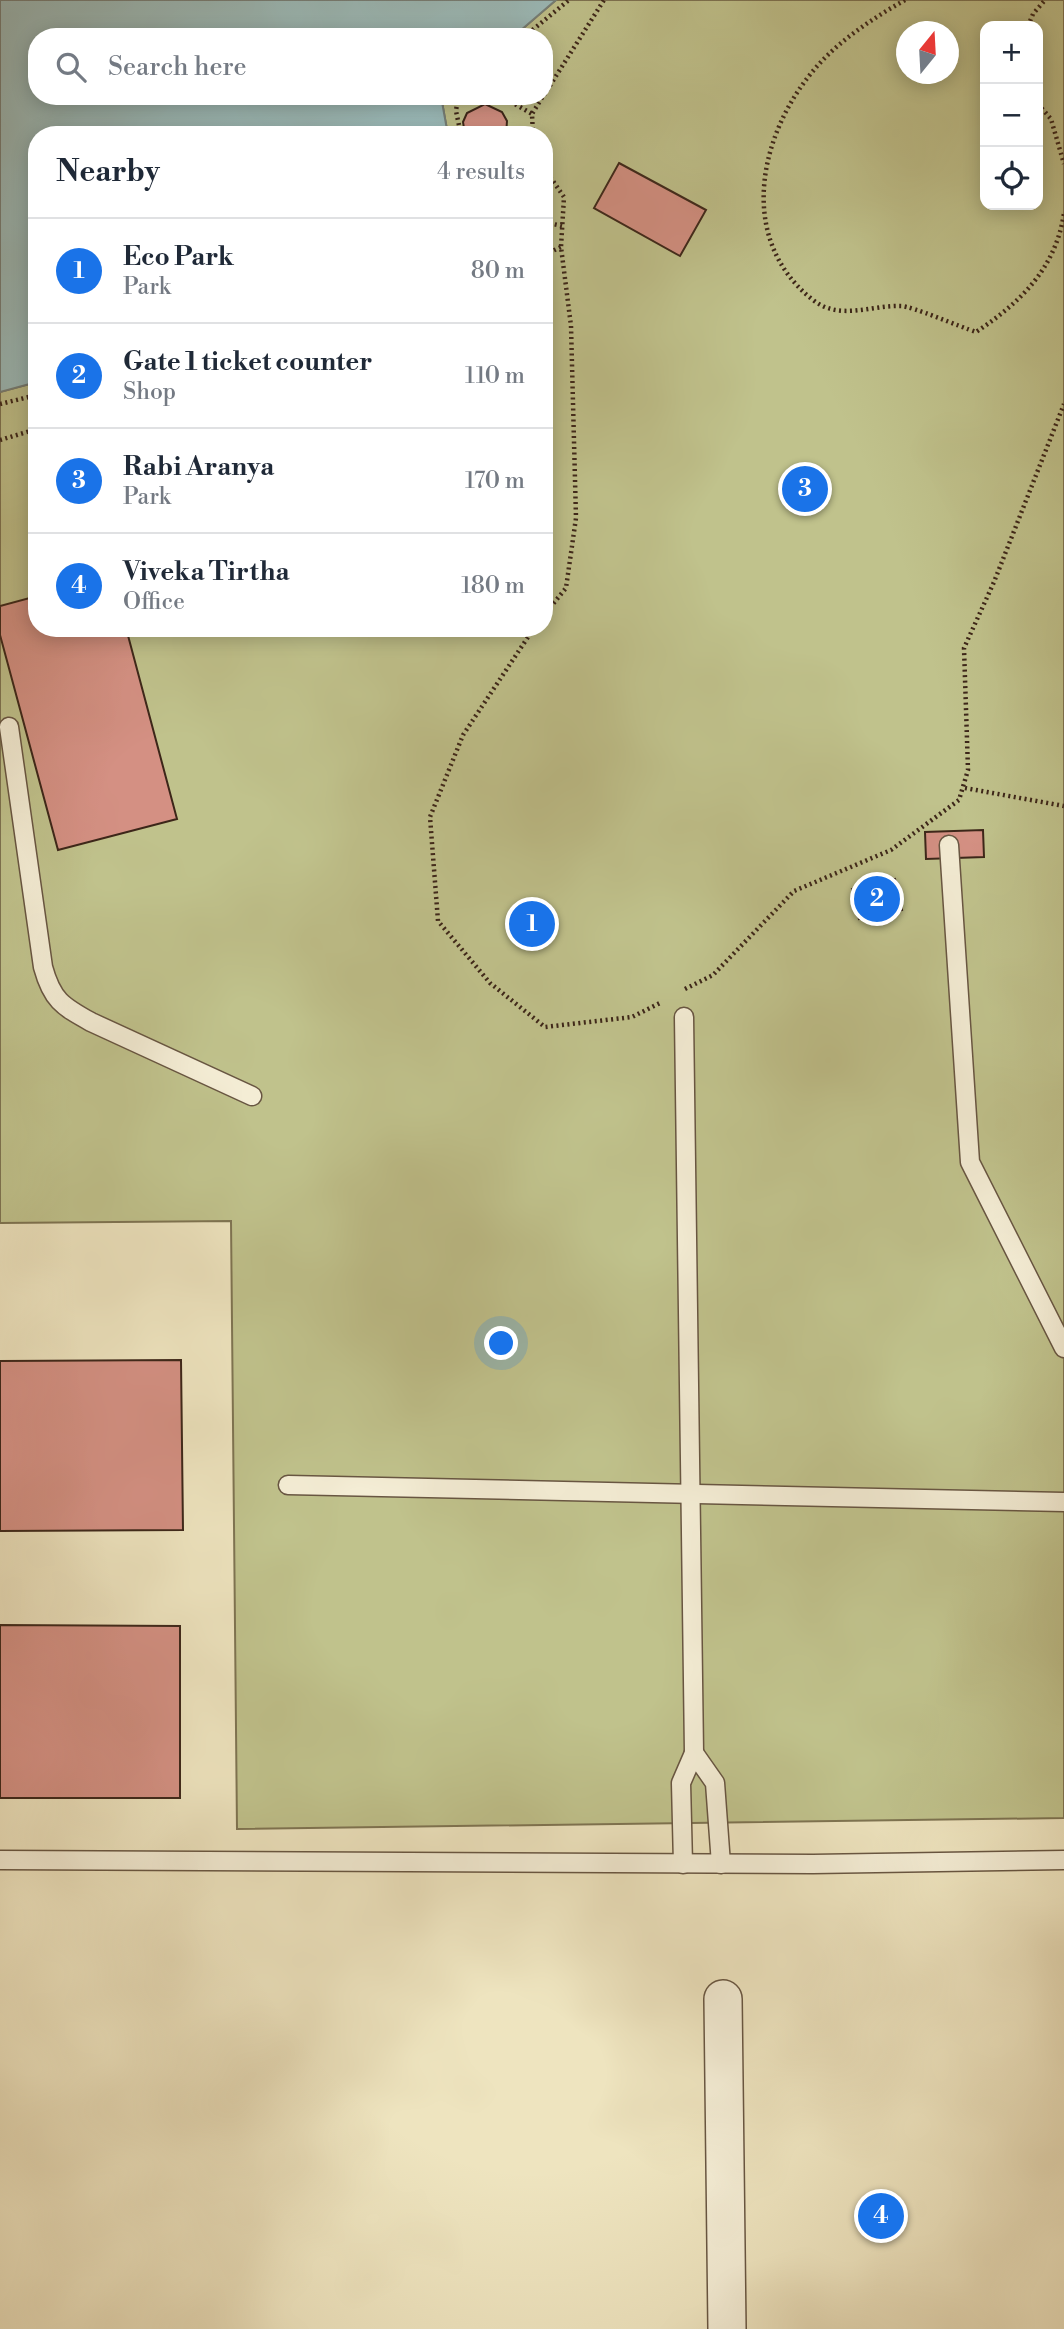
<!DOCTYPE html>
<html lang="en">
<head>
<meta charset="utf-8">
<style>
  :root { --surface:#fff; --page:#f2f2f3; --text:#1f2937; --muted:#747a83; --line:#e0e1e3; --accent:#1a73e8 }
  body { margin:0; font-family:"Libre Bodoni",serif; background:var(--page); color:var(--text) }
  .controls { position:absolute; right:21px; top:21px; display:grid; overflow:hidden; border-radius:14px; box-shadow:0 4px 18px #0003 }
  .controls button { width:63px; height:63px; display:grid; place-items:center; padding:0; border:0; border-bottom:2px solid var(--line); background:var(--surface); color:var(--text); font:35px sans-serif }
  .compass { position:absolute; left:896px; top:21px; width:63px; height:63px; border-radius:50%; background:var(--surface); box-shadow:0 4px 18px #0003; rotate:18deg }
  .you { position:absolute; left:502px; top:1344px; width:24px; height:24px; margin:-18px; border:5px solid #fff; border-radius:50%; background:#1a73e8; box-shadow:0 0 0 10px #1a73e833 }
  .badge { display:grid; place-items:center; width:46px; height:46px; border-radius:50%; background:var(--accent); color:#fff; font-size:23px; font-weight:700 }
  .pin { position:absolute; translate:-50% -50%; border:4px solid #fff; box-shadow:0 2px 7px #0006 }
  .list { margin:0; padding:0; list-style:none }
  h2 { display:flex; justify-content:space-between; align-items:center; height:91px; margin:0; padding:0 28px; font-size:30px }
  h2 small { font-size:23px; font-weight:400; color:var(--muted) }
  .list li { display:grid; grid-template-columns:46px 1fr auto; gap:21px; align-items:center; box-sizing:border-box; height:105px; padding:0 28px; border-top:2px solid var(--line) }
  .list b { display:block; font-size:26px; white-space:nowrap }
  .list p { margin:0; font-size:23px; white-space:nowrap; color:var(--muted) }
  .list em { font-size:23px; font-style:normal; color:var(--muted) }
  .icon { flex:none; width:38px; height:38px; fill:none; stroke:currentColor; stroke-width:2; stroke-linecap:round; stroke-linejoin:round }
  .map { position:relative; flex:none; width:1064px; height:2329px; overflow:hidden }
  .search { position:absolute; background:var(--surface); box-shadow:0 4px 18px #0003; left:28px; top:28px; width:525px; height:77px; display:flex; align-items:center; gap:18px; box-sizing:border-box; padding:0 24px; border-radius:28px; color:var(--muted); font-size:26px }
  .panel { position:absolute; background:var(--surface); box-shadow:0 4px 18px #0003; left:28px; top:126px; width:525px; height:511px; border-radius:28px }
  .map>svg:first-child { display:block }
  .green { fill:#c0c28c; stroke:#7e7452; stroke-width:2; fill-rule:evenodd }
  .water { fill:#9cbcbb; stroke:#76807a; stroke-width:2 }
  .building { fill:#d49083; stroke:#3c2619; stroke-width:2 }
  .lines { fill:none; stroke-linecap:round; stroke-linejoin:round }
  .lane-casing { stroke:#685642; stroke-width:21 }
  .street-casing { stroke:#685642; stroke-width:40 }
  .path { stroke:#3c2619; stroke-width:4.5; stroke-dasharray:2 3.5; stroke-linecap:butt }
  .lane { stroke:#f4edd5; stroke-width:18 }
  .street { stroke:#f4edd5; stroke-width:37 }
</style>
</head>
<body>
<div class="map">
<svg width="1064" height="2329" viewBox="0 0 1064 2329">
  <rect width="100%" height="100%" fill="#eee4bf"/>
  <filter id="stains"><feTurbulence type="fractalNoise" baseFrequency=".00286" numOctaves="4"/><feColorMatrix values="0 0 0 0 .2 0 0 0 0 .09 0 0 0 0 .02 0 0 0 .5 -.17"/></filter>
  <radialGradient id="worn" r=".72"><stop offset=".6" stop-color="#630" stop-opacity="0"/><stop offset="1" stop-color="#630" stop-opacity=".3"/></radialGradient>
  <!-- green -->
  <path class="green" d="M 556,0 L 1064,0 L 1064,1818 L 237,1829 L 231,1221 L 0,1223 L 0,392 L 37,382 L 37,628 L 544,628 L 544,135 L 448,135 L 442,102 L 447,96 L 544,96 L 544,37 L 513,37 ZM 985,26 L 1038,26 L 1038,205 L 985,205 ZM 906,32 L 948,32 L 948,74 L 906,74 Z"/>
  <!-- water -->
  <path class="water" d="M 0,0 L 556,0 L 513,37 L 37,37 L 37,96 L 447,96 L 442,102 L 448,135 L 37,135 L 37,382 L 0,392 Z"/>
  <!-- building -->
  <g class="building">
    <path d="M 485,104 L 502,112 L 507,121 L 506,135 L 465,135 L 463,122 L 467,113 Z"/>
    <path d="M 619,163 L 706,210 L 680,256 L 594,208 Z"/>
    <path d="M 37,596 L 37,628 L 126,628 L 177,819 L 58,850 L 0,635 L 0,606 Z"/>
    <path d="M 983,830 L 984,857 L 926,859 L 925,832 Z"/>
    <path d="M 895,879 L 902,910 L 859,919 L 852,889 Z"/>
    <path d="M 181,1360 L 183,1530 L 0,1531 L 0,1361 Z"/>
    <path d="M 0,1625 L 180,1626 L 180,1798 L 0,1798 Z"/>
  </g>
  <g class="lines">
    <!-- lane casing -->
    <g class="lane-casing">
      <g id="lane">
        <path d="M 9,727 L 43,967 C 52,1000 62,1006 91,1022 L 252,1096"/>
        <path d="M 949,845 L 970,1162 L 1064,1348"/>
        <path d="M 684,1017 L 694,1753"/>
        <path d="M 288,1485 L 1064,1502"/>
        <path d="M 0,1860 L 813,1864 L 1064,1860"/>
        <path d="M 683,1864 L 681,1783 L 694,1753 L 715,1783 L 721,1864"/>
      </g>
    </g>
    <!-- street casing -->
    <g class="street-casing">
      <path id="street" d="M 723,1999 L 727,2329"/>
    </g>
    <!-- path -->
    <g class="path">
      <path d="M 905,0 C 875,17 843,38 820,63 C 760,128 734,238 813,300 C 840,321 870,305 901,306 C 911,306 961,327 976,332 C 1020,303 1056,268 1064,213"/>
      <path d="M 1028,26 L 1033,14 L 1045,0"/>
      <path d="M 524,37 L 569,0"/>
      <path d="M 544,95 L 604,0"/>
      <path d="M 458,96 L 456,111 L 461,135"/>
      <path d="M 501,96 L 532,114"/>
      <path d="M 1038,104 L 1051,119 L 1064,164"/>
      <path d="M 533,135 L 532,114 L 543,96"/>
      <path d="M 544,168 L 564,197 L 561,247 L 571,326 L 576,518 L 566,588 L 544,615"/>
      <path d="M 544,222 L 562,226"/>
      <path d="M 544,255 L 561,247"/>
      <path d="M 0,404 L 37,395"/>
      <path d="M 0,440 L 37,429"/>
      <path d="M 534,628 L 463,735 L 430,817 L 438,921 L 490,983 L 545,1027 L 632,1017 L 662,1002"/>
      <path d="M 965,788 L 1064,806"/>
      <path d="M 685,989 L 713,975 L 794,891 L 891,850 L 959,800 L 968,770 L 964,648 L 994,582 L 1064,404"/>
    </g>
    <!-- lane -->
    <use href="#lane" class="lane"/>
    <!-- street -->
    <use href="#street" class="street"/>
  </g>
  <rect width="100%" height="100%" filter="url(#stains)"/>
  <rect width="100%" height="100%" fill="url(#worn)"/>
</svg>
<div class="controls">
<button>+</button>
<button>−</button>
<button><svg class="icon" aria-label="locate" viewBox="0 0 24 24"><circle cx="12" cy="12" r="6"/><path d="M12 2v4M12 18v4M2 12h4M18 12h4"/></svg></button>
</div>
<svg class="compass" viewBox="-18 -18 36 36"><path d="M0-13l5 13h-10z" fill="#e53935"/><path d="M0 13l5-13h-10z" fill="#747a83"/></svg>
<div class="you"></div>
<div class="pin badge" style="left:532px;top:924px">1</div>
<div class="pin badge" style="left:877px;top:899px">2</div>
<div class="pin badge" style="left:805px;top:489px">3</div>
<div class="pin badge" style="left:881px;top:2216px">4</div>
<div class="search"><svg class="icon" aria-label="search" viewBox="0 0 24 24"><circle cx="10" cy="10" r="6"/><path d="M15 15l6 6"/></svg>Search here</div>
<section class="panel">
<h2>Nearby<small>4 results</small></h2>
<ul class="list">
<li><span class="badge">1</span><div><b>Eco Park</b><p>Park</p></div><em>80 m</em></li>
<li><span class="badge">2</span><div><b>Gate 1 ticket counter</b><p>Shop</p></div><em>110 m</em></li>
<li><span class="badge">3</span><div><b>Rabi Aranya</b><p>Park</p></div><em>170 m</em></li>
<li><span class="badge">4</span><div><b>Viveka Tirtha</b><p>Office</p></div><em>180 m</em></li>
</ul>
</section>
</div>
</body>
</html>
